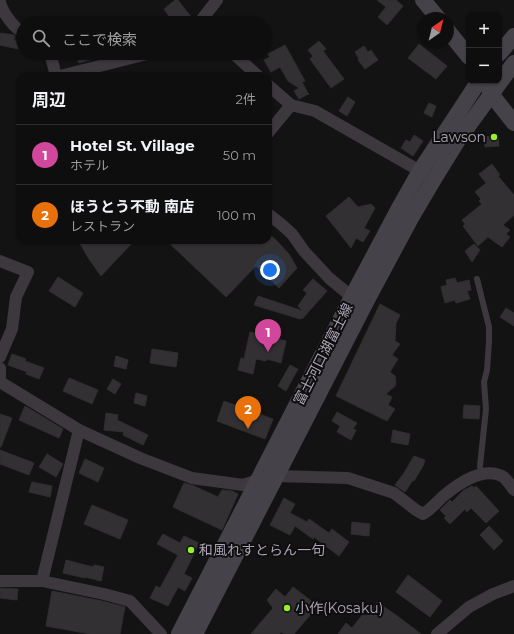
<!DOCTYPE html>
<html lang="ja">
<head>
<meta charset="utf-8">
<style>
  :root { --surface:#0f0e0f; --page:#181718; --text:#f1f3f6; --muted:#9b9c9e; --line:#2f2e2f; --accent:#1a73e8 }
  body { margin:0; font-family:Montserrat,"Noto Sans JP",sans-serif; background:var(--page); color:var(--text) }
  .controls { position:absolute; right:12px; top:12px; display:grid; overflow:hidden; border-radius:8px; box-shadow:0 1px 3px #0004 }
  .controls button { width:36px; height:36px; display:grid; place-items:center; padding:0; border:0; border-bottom:1px solid var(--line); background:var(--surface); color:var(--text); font:20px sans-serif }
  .compass { position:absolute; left:418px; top:12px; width:36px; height:36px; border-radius:50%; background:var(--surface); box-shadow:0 1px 3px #0004; rotate:35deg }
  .you { position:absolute; left:270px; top:270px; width:14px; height:14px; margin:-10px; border:3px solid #fff; border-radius:50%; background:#1a73e8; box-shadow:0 0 0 6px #1a73e833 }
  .badge { display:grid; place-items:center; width:26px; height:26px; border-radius:50%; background:var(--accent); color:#fff; font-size:13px; font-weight:700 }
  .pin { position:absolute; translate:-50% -33px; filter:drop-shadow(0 1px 2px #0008) }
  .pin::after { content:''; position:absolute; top:21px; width:14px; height:12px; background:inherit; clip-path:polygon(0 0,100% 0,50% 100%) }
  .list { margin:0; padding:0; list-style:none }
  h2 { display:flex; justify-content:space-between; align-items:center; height:52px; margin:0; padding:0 16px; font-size:17px }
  h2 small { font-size:13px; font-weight:400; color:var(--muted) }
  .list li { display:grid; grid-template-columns:26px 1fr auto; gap:12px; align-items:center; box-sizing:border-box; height:60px; padding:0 16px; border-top:1px solid var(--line) }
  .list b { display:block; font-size:15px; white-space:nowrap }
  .list p { margin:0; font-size:13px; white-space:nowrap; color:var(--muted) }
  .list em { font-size:13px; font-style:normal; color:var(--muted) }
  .icon { flex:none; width:22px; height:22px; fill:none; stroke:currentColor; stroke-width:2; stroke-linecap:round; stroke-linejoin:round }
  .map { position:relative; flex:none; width:514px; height:634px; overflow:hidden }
  .search { position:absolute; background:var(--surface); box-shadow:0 1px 3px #0004; left:16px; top:16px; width:256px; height:44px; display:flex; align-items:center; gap:10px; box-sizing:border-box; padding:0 14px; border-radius:22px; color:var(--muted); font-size:15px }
  .panel { position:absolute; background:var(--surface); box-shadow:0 1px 3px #0004; left:16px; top:72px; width:256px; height:172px; border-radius:12px }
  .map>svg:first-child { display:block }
  .building { fill:#333033; stroke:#302d30 }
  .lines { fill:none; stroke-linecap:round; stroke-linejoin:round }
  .service { stroke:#3c383e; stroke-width:6 }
  .minor { stroke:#3c383e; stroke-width:12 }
  .secondary { stroke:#464249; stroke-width:16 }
  .poi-dot { fill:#98ef30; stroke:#0f0e0f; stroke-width:1.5 }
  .labels { text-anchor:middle; stroke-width:4; stroke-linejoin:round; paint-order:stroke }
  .poi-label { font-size:14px; fill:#aca4b5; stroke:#0f0e0f; text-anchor:start }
  .street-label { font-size:14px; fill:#aca4b5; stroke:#0f0e0f }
</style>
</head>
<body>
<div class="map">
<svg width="514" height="634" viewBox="0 0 514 634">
  <rect width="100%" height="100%" fill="#141314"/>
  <!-- building -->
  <g class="building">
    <path d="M 175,0 L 178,0 L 191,17 L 184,23 L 178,23 L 173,17 L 171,19 L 164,9 Z"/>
    <path d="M 377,0 L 396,0 L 403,6 L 387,25 L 378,17 L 386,7 Z"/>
    <path d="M 0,33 L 14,35 L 15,36 L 14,40 L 23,42 L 23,50 L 0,45 Z"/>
    <path d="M 319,41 L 326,49 L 323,51 L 344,79 L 331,88 L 310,59 L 313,56 L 308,50 Z"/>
    <path d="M 419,44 L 447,66 L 436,79 L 408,58 Z"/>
    <path d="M 285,45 L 305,81 L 302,82 L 309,95 L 308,94 L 299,99 L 294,91 L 299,88 L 288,81 L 280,67 L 271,72 L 264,60 L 270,57 L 268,54 Z"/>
    <path d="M 364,46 L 368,52 L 371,50 L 378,60 L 365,69 L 358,60 L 359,59 L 355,52 Z"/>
    <path d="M 75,53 L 90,53 L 93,59 L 79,63 Z"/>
    <path d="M 348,97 L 355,102 L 347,116 L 339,111 Z"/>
    <path d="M 429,103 L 436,106 L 432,117 L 424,113 Z"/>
    <path d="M 414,135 L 423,141 L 413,156 L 401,148 L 406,140 L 410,142 Z"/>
    <path d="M 498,135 L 499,146 L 485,147 L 484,137 Z"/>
    <path d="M 492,164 L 500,175 L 498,176 L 514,195 L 514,215 L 503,225 L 510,230 L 506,234 L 510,237 L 502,247 L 488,237 L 478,246 L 463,226 L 465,224 L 462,220 L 482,204 L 479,201 L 481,199 L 475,192 L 486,183 L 479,174 Z"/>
    <path d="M 349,197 L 358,207 L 371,204 L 375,208 L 364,228 L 370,231 L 363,242 L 356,238 L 351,248 L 326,216 Z"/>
    <path d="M 268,233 L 277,241 L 289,254 L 297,268 L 279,288 L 256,266 L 226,297 L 166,240 L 268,240 Z"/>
    <path d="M 78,240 L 135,240 L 101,276 L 89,259 Z"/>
    <path d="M 474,244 L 480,250 L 472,262 L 465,251 Z"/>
    <path d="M 58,277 L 83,293 L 75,307 L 49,291 Z"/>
    <path d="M 455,278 L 457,283 L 469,280 L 471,290 L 467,291 L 470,299 L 456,303 L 455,300 L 445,303 L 441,287 L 447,285 L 446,280 Z"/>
    <path d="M 313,279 L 327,291 L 303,318 L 300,319 L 254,305 L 258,296 L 303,311 L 298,306 L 307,293 L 303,290 Z"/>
    <path d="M 380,304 L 400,315 L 396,323 L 395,341 L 400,344 L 392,355 L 398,359 L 390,372 L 395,376 L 396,382 L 395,386 L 386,394 L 392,397 L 388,405 L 395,409 L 387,421 L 336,396 Z"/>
    <path d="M 506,308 L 514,313 L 514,326 L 500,317 Z"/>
    <path d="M 250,332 L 286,341 L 281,363 L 267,359 L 266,361 L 256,359 L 253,374 L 238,370 L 241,358 L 244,359 Z"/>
    <path d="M 152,349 L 178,353 L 176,367 L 150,363 Z"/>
    <path d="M 12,354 L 26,359 L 25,361 L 44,368 L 39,379 L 26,374 L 27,372 L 8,365 Z"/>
    <path d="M 116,356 L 128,360 L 126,369 L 114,366 Z"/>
    <path d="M 290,365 L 298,369 L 286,391 L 278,386 Z"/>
    <path d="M 69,378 L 98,390 L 92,404 L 63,391 Z"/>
    <path d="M 113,379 L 121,384 L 115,394 L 107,389 Z"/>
    <path d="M 136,393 L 147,396 L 145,406 L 134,403 Z"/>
    <path d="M 224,401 L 273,419 L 265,439 L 217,421 Z"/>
    <path d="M 464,405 L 480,406 L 479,419 L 463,418 Z"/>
    <path d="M 25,406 L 63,429 L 59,438 L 19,420 Z"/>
    <path d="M 337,412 L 357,423 L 353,429 L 356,430 L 351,440 L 337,432 L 340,426 L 332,421 Z"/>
    <path d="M 106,413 L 118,415 L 117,420 L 148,435 L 143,445 L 123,435 L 124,432 L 104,430 Z"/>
    <path d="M 0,414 L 12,418 L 1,447 L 0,447 Z"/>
    <path d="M 393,430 L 410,434 L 408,445 L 391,442 Z"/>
    <path d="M 0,450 L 34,463 L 29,475 L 0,464 Z"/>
    <path d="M 47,454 L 63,464 L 56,477 L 39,467 Z"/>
    <path d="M 414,456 L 425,460 L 423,466 L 414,481 L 413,480 L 405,492 L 395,485 L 404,473 Z"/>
    <path d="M 85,459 L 104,468 L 98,482 L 79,473 Z"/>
    <path d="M 32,482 L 52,486 L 50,497 L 29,492 Z"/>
    <path d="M 184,483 L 194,486 L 218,497 L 222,490 L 232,491 L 238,494 L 222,530 L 173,507 Z"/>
    <path d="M 472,486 L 474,488 L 476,486 L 499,511 L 486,523 L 471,508 L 467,512 L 465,509 L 450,524 L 444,518 L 446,516 L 440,510 L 450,500 L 452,502 L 464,490 Z"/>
    <path d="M 284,498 L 295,504 L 290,513 L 307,522 L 309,519 L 329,533 L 332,529 L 349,542 L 339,556 L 314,537 L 313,539 L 295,526 L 290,535 L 270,525 Z"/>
    <path d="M 92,505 L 128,520 L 120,539 L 84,524 Z"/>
    <path d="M 352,522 L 370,524 L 369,536 L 351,534 Z"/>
    <path d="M 489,526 L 503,541 L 494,550 L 480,535 Z"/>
    <path d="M 163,534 L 180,543 L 184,536 L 199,543 L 184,574 L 192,578 L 185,591 L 178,587 L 168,606 L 150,598 L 156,586 L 160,588 L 178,555 L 157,544 Z"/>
    <path d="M 66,560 L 93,567 L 94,565 L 104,567 L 101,581 L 85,577 L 85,578 L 63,573 Z"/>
    <path d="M 408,575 L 442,601 L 430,617 L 396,592 Z"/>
    <path d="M 293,587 L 318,606 L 294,634 L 284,634 L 281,632 L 279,634 L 251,634 L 273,608 L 267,600 L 276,589 L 285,597 Z"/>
    <path d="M 0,588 L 18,589 L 17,600 L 0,598 Z"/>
    <path d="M 52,591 L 102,601 L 125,607 L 120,634 L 90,634 L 46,626 Z"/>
    <path d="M 377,602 L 396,615 L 421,634 L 338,634 L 346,623 L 352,628 L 363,614 L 366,616 Z"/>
  </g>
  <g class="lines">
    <!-- service -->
    <path class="service" d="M 477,279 L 489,327 L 489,342 L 487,370 L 484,382 L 486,409 L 480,466 L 481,474"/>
    <!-- minor -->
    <g class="minor">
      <path d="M 0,2 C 2,11 14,29 23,32"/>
      <path d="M 199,23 L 217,0"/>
      <path d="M 50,53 L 56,76"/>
      <path d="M 233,53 L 258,76"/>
      <path d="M 60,76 L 151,53"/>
      <path d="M 268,85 L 291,105 L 315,111 L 427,175"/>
      <path d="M 268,133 L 291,105"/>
      <path d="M 268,214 L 281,224 L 292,234 L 304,251 L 329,278 L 352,297"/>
      <path d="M 0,261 L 28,272 L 16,297 L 12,329 L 0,357"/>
      <path d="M 0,368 L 0,382 L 79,430 L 140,458 L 192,478 L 243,485 L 258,480 L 276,476 L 348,478 L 394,493 L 416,510 L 423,514 C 432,509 438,500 446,494 C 461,482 483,467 502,476 C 507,479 511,486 514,490"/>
      <path d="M 0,581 L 42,581 L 104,594 L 130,601 L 161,634"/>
      <path d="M 42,581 L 79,430"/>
      <path d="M 437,634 L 469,607 L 493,594 L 514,586"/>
    </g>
    <!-- secondary -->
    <g class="secondary">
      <path d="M 423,0 L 438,18"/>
      <path d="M 448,31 L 469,57"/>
      <path d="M 499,54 L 514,36"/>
      <path d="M 488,85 L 491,94 L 514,123"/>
      <path d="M 179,634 L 354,293 L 398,210 L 420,171 L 479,81"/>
      <path d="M 195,634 L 367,300 L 411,218 L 434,179 L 458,140 L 514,63"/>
    </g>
  </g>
  <!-- markers -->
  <g class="poi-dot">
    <circle cx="494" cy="137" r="4"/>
    <circle cx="191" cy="550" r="4"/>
    <circle cx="287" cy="608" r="4"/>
  </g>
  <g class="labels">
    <!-- poi labels -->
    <g class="poi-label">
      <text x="486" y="142" text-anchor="end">Lawson</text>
      <text x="199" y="555">和風れすとらん一句</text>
      <text x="295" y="613">小作(Kosaku)</text>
    </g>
    <!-- street labels -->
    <g class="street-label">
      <text transform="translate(323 354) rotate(-63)" y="5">富士河口湖富士線</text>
    </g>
  </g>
</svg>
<div class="controls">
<button>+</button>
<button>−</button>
</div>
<svg class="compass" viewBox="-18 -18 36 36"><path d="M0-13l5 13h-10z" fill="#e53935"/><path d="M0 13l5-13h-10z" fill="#9b9c9e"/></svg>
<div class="you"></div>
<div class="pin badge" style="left:268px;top:352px;background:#d1479c">1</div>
<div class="pin badge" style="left:248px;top:429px;background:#e8710a">2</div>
<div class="search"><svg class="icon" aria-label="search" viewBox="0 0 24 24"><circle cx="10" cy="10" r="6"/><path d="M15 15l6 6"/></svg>ここで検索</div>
<section class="panel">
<h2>周辺<small>2件</small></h2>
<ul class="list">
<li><span class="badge" style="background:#d1479c">1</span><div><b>Hotel St. Village</b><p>ホテル</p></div><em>50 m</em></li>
<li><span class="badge" style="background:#e8710a">2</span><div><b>ほうとう不動 南店</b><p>レストラン</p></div><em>100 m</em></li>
</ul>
</section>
</div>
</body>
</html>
